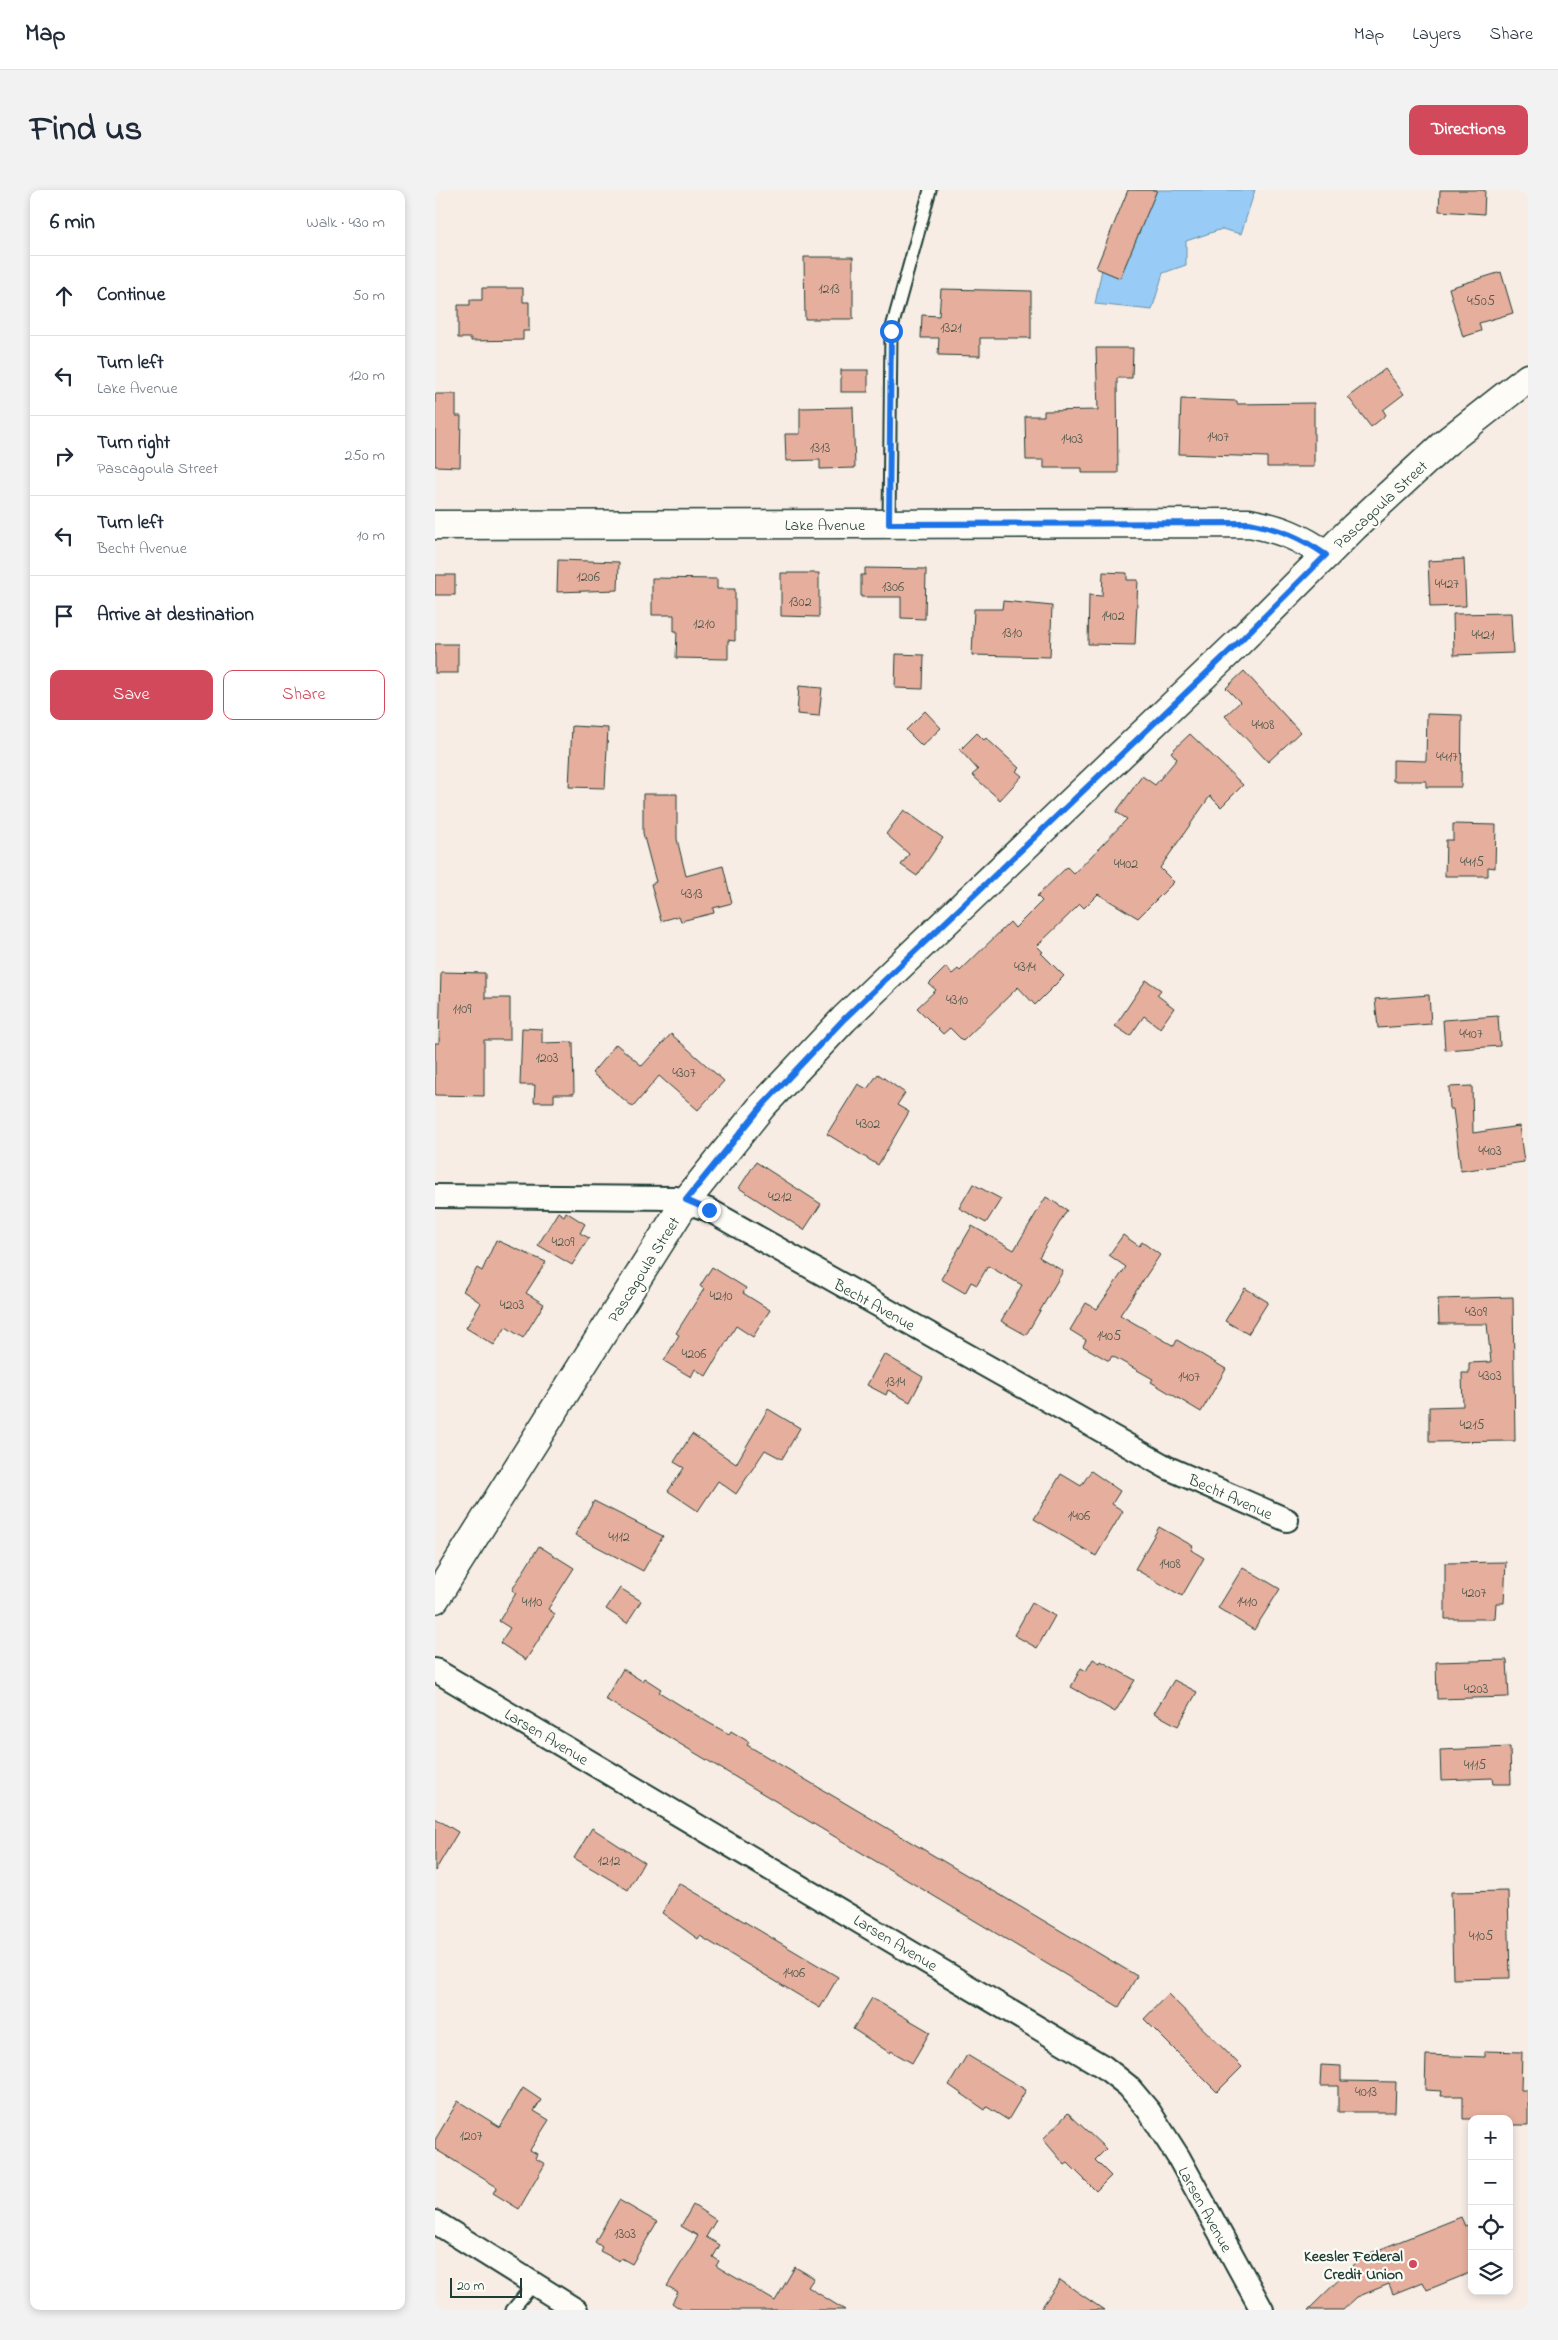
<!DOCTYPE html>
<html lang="en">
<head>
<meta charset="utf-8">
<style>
  :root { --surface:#fff; --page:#f2f2f3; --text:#1f2937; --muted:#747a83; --line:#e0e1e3; --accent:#d1495b }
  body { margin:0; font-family:"Indie Flower",sans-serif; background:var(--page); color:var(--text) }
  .controls { position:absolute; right:15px; bottom:15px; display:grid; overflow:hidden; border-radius:10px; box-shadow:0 2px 8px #0003 }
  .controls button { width:45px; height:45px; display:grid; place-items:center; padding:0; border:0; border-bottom:1px solid var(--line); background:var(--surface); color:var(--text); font:25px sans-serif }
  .scale { position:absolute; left:15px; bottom:12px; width:72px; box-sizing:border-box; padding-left:5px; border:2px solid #1f3d34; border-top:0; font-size:14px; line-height:18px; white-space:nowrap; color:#1f3d34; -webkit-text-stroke:4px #fdfcf7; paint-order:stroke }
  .stop { position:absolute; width:15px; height:15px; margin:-11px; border:4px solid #1a73e8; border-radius:50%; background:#fff }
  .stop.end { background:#1a73e8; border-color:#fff; box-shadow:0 1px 5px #0008 }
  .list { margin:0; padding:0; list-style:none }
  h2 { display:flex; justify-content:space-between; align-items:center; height:65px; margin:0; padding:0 20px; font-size:21px }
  h2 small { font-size:16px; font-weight:400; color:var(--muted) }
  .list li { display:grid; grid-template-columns:32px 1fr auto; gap:15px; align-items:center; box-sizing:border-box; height:80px; padding:0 20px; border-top:1px solid var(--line) }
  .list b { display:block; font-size:19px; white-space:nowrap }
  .list p { margin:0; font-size:16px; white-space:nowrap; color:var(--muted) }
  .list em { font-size:16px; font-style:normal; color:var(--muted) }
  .actions { display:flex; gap:10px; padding:15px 20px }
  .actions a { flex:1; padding:11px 0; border:1px solid var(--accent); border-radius:10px; text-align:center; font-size:18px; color:var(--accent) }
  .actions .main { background:var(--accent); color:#fff }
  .icon { flex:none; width:28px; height:28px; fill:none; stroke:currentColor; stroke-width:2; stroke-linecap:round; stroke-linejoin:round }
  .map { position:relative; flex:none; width:1093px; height:2120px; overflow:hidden; border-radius:10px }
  header { display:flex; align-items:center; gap:30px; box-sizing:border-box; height:70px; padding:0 25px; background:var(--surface); border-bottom:1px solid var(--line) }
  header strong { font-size:24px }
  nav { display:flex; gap:28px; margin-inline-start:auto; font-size:18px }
  .intro { display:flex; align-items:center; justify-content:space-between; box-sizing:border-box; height:120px; padding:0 30px }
  h1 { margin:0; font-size:35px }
  .button { padding:12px 22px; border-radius:10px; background:var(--accent); color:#fff; font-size:18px; font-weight:700 }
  main { display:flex; gap:30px; padding:0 30px }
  aside { flex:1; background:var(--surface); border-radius:10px; box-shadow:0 2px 8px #0003 }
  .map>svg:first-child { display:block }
  .water { fill:#98cbf5; stroke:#6892a8 }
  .building { fill:#e6af9d; stroke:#1f3d34 }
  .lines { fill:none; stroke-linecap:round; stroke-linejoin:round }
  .service-casing { stroke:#1f3d34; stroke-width:15 }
  .minor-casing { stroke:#1f3d34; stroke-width:26 }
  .tertiary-casing { stroke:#1f3d34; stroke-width:31 }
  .service { stroke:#fdfcf7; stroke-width:11 }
  .minor { stroke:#fdfcf7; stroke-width:22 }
  .tertiary { stroke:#fdfcf7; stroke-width:28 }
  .route { stroke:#1a73e8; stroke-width:6 }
  .poi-dot { fill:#d1495b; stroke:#fdfcf7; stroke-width:2 }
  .labels { text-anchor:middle; stroke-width:4.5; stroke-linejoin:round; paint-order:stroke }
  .number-label { font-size:14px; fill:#515a4e }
  .street-label { font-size:16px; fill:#1f3d34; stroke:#fdfcf7 }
  .poi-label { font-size:16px; font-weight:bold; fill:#1f3d34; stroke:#fdfcf7; text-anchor:end }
</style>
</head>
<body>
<header>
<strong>Map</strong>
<nav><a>Map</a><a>Layers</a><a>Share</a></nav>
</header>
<div class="intro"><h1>Find us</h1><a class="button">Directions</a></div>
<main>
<aside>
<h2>6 min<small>Walk · 430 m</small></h2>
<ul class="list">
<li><svg class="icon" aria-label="ahead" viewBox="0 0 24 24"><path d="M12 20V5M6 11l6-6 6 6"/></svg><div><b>Continue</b></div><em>50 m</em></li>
<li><svg class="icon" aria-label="left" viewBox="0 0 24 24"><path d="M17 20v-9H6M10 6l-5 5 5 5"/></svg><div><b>Turn left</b><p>Lake Avenue</p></div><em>120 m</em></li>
<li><svg class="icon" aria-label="right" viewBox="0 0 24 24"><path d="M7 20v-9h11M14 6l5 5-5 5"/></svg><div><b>Turn right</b><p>Pascagoula Street</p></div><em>250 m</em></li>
<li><svg class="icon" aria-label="left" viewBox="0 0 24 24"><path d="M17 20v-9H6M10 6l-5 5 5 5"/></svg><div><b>Turn left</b><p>Becht Avenue</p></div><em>10 m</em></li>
<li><svg class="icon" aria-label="arrive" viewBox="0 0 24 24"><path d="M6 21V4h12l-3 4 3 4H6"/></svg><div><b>Arrive at destination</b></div></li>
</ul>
<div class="actions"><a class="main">Save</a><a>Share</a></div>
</aside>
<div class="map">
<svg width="1093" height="2120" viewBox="0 0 1093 2120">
  <rect width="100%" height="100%" fill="#f8ede5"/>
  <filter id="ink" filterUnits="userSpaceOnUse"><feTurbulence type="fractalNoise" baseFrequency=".02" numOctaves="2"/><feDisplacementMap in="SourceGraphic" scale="10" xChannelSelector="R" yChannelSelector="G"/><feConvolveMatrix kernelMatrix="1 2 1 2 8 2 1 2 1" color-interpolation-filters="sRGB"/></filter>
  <g filter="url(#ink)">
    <!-- water -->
    <path class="water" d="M 701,0 L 820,0 L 806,44 L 787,39 L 751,51 L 751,75 L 728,83 L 717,120 L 660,114 L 667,79 Z"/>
    <!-- building -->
    <g class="building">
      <path d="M 693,0 L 722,0 L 685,88 L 661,78 Z"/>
      <path d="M 1005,0 L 1050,0 L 1049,24 L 1004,21 Z"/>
      <path d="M 369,67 L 418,67 L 418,129 L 370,129 Z"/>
      <path d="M 1066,82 L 1078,123 L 1044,133 L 1046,141 L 1028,147 L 1014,98 Z"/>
      <path d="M 47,98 L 88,98 L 88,112 L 94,112 L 94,141 L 88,141 L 88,150 L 36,151 L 36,148 L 23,148 L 23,115 L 35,115 L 35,110 L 47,110 Z"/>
      <path d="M 506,99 L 596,101 L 596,148 L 545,148 L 545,166 L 503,165 L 504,148 L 486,148 L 487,125 L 504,126 Z"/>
      <path d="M 661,158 L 698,158 L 697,188 L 682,188 L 683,283 L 647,283 L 647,278 L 609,278 L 609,270 L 591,270 L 590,226 L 609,226 L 609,221 L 663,220 Z"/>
      <path d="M 950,179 L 969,204 L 948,220 L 951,225 L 936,237 L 913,207 Z"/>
      <rect x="406" y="180" width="27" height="22"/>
      <path d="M 0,204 L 21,204 L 21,226 L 26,226 L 25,277 L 0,276 Z"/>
      <path d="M 746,209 L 802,211 L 802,214 L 879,213 L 879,277 L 832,277 L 832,267 L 744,264 Z"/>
      <path d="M 418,217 L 420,278 L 385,279 L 385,270 L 351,271 L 350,244 L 365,244 L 365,218 Z"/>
      <path d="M 1029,369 L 1031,416 L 995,417 L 993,371 Z"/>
      <path d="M 123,370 L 184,372 L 183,400 L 122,402 Z"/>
      <path d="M 430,378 L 491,379 L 490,429 L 466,428 L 466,407 L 426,407 L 426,385 L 430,385 Z"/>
      <path d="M 668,382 L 692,383 L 692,390 L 703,390 L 700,455 L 653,454 L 654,405 L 667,406 Z"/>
      <path d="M 346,383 L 384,383 L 384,427 L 346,426 Z"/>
      <rect x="0" y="385" width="20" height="20"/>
      <path d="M 217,388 L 282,389 L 282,399 L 300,399 L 300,451 L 293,450 L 293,469 L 241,468 L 242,441 L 239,441 L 239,425 L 217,425 Z"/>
      <path d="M 568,411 L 617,416 L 615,467 L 537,465 L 539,419 L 567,419 Z"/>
      <path d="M 1076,423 L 1078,463 L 1019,465 L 1018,424 Z"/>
      <rect x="0" y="454" width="23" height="29"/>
      <path d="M 461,464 L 489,465 L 488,499 L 460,498 Z"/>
      <path d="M 809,481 L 865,542 L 833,572 L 790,526 L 805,512 L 791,498 Z"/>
      <path d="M 364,496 L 387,498 L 384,526 L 362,524 Z"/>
      <path d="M 490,521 L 506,538 L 487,556 L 471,540 Z"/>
      <path d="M 992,524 L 1027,525 L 1026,597 L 991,597 L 991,591 L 958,591 L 958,570 L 991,571 Z"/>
      <path d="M 137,536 L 173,538 L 170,598 L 134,597 Z"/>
      <path d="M 542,543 L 549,550 L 551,548 L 584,578 L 581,581 L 587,586 L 565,610 L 537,585 L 543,580 L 525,560 Z"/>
      <path d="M 755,544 L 808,595 L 786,617 L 775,606 L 725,678 L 739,692 L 703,728 L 663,704 L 649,718 L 645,714 L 602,756 L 608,762 L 606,763 L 629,786 L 600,815 L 583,797 L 528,851 L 515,838 L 508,844 L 482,818 L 501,800 L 494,794 L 511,777 L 517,784 L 523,779 L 525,781 L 575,732 L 580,738 L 607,711 L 602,706 L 632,677 L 639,684 L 692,629 L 681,622 L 707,586 L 720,595 L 742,569 L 736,562 Z"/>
      <path d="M 208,604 L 242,604 L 242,649 L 251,686 L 288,676 L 297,713 L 278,718 L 279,723 L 246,731 L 244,726 L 226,731 L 216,694 L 221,692 L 208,643 Z"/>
      <path d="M 469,620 L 508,648 L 482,686 L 466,675 L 474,664 L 451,644 Z"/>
      <path d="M 1018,634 L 1061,635 L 1060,678 L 1053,677 L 1053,686 L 1010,686 L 1011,650 L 1018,650 Z"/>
      <path d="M 6,782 L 50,783 L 50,808 L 75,808 L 75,850 L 49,850 L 49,906 L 0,905 L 0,853 L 4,853 Z"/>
      <path d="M 711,790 L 726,800 L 722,805 L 739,818 L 725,838 L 709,826 L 695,846 L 680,836 Z"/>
      <path d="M 994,805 L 996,834 L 943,838 L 940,809 Z"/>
      <path d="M 1063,826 L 1065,856 L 1010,860 L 1008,830 Z"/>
      <path d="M 87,838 L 107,839 L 107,853 L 138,852 L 139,904 L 119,904 L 119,912 L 99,912 L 100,895 L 85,895 Z"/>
      <path d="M 236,844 L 289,891 L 263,920 L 224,886 L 198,917 L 157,883 L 181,854 L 207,876 Z"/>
      <path d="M 443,884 L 470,903 L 462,915 L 474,922 L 443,975 L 392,944 L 423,894 L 432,899 Z"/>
      <path d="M 1037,896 L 1038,943 L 1084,936 L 1089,972 L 1026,981 L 1018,919 L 1015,919 L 1014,897 Z"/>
      <path d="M 321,972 L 386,1014 L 369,1040 L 304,998 Z"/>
      <path d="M 538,994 L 566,1009 L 551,1033 L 524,1018 Z"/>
      <path d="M 611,1007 L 632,1020 L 604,1067 L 628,1081 L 591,1145 L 566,1131 L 587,1095 L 553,1076 L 542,1095 L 536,1092 L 530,1103 L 506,1089 L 537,1036 L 579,1060 Z"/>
      <path d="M 123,1022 L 129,1026 L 131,1022 L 150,1034 L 145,1043 L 154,1048 L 137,1075 L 103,1055 Z"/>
      <path d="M 688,1045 L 704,1056 L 707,1052 L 725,1065 L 685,1125 L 739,1156 L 742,1150 L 791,1179 L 766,1222 L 716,1192 L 718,1189 L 677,1166 L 674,1171 L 648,1156 L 651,1150 L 635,1140 L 651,1113 L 662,1119 L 691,1077 L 674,1065 Z"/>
      <path d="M 61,1050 L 111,1072 L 91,1103 L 109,1114 L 88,1148 L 71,1137 L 59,1155 L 31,1138 L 46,1113 L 28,1101 L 42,1078 L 47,1081 Z"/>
      <path d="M 277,1077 L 311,1098 L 308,1103 L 335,1120 L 318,1147 L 301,1136 L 271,1186 L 260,1179 L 256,1187 L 229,1171 L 244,1145 L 241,1143 L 269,1099 L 265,1096 Z"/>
      <path d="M 810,1098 L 833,1112 L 813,1144 L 790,1131 Z"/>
      <path d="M 1078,1107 L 1080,1251 L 994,1252 L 994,1217 L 1028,1216 L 1027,1183 L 1034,1183 L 1034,1173 L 1056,1172 L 1052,1134 L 1004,1134 L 1003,1109 Z"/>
      <path d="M 449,1164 L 488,1187 L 475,1212 L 453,1200 L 451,1205 L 432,1195 Z"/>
      <path d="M 333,1219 L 365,1238 L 347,1269 L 330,1260 L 301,1304 L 283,1291 L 263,1321 L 233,1301 L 249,1278 L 239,1272 L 257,1244 L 301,1274 Z"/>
      <path d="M 656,1281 L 685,1301 L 677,1314 L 688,1321 L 661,1366 L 599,1329 L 626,1284 L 646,1296 Z"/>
      <path d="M 159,1311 L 228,1346 L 208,1381 L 140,1345 Z"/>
      <path d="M 724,1337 L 758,1356 L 756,1360 L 769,1368 L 747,1406 L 700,1379 Z"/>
      <path d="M 104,1356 L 139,1378 L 113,1419 L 120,1424 L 91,1470 L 65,1453 L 75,1438 L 64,1431 L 81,1403 L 77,1400 Z"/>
      <path d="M 1071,1372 L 1069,1413 L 1061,1413 L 1060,1429 L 1010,1429 L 1010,1373 Z"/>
      <path d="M 808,1377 L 845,1399 L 819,1440 L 783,1418 Z"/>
      <path d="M 185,1398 L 206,1411 L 192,1433 L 171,1419 Z"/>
      <path d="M 597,1413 L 620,1426 L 602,1458 L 579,1445 Z"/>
      <path d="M 658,1469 L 665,1473 L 666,1471 L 700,1490 L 680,1522 L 636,1497 L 646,1478 L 651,1481 Z"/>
      <path d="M 1072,1470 L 1074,1507 L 1002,1509 L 1001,1472 Z"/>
      <path d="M 188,1479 L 207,1491 L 209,1488 L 226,1499 L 224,1502 L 274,1533 L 294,1544 L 296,1541 L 314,1552 L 312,1555 L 702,1786 L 684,1817 L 170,1509 Z"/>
      <path d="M 739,1490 L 762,1502 L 743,1536 L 719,1523 Z"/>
      <path d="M 1075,1557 L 1076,1594 L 1058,1594 L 1057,1588 L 1006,1590 L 1005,1560 Z"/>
      <path d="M 0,1628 L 23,1642 L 0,1681 Z"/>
      <path d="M 157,1638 L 209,1672 L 193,1700 L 139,1668 Z"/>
      <path d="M 244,1693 L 403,1787 L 385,1818 L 265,1746 L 263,1749 L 227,1723 Z"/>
      <path d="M 1073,1701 L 1075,1788 L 1018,1789 L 1016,1702 Z"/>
      <path d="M 733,1804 L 807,1877 L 782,1902 L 709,1829 Z"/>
      <path d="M 437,1808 L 495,1842 L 477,1873 L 456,1861 L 455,1863 L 418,1839 Z"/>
      <path d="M 1050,1861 L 1087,1862 L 1086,1900 L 1093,1900 L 1093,1935 L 1074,1935 L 1074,1929 L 1028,1929 L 1028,1906 L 1006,1906 L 1007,1901 L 990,1900 L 991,1865 L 1050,1867 Z"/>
      <path d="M 532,1865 L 591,1900 L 573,1930 L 552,1917 L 550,1920 L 514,1895 Z"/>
      <path d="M 886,1875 L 906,1876 L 906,1891 L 961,1892 L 960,1922 L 903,1922 L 903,1896 L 885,1896 Z"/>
      <path d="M 88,1898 L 106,1910 L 99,1921 L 114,1930 L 95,1960 L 102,1964 L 100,1968 L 110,1974 L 84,2019 L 58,2003 L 62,1997 L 0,1959 L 0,1950 L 23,1911 L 65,1937 Z"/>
      <path d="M 633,1923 L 671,1959 L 660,1970 L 676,1986 L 661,2001 L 633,1973 L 630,1975 L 608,1949 Z"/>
      <path d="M 184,2010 L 222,2032 L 197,2074 L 186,2068 L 184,2071 L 165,2061 L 167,2057 L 160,2052 Z"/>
      <path d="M 258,2015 L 281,2030 L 271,2047 L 285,2055 L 278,2067 L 284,2071 L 281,2076 L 340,2111 L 360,2077 L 379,2088 L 373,2097 L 410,2120 L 247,2120 L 237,2113 L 243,2102 L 232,2096 L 263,2046 L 246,2036 Z"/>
      <path d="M 1026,2027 L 1030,2036 L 1037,2033 L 1037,2082 L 992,2100 L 988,2092 L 958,2104 L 954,2094 L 922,2107 L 908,2120 L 873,2120 L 928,2066 Z"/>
      <path d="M 625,2090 L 669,2120 L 605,2120 Z"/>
    </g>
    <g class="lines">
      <!-- service casing -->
      <g class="service-casing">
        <g id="service">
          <path d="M 454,334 L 456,141 L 495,0"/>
          <path d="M 77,2120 L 99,2094"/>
        </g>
      </g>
      <!-- minor casing -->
      <g class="minor-casing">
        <g id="minor">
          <path d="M 0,1006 L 241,1008 L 274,1020 L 733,1278 L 852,1330"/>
          <path d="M 0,1480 L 669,1877 L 693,1896 L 714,1921 L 744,1968 L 827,2120"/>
          <path d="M 0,2032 L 141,2120"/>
        </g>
      </g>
      <!-- tertiary casing -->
      <g class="tertiary-casing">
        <g id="tertiary">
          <path d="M 0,335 L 814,333 C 846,339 865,347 891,365"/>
          <path d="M 0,1409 L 251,1011 L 327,916 L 409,829 L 800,456 L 919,337 L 1009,254 L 1093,188"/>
        </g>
      </g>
      <!-- service -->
      <use href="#service" class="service"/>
      <!-- minor -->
      <use href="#minor" class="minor"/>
      <!-- tertiary -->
      <use href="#tertiary" class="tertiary"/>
    </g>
  </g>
  <g class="lines" filter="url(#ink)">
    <!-- route -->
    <path class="route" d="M 274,1020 L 251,1010 L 327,916 L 409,829 L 800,456 L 891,365 C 865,347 846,339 814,333 L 454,334 L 456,141"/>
  </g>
  <!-- markers -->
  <circle class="poi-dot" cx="978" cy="2074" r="5"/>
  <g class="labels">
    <!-- number labels -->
    <g class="number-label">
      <text x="394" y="103">1213</text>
      <text x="1046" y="115">4505</text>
      <text x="516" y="142">1321</text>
      <text x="783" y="251">1407</text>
      <text x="637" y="253">1403</text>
      <text x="385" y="262">1313</text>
      <text x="153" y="391">1206</text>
      <text x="1012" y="398">4427</text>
      <text x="458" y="401">1306</text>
      <text x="365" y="416">1302</text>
      <text x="678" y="430">1402</text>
      <text x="269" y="438">1210</text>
      <text x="577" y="447">1310</text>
      <text x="1048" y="449">4421</text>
      <text x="828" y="539">4408</text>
      <text x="1012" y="571">4417</text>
      <text x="1037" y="676">4415</text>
      <text x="691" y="678">4402</text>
      <text x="257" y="708">4313</text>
      <text x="590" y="781">4314</text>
      <text x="522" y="814">4310</text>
      <text x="27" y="823">1109</text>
      <text x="1036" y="848">4407</text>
      <text x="112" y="872">1203</text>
      <text x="249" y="887">4307</text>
      <text x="433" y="938">4302</text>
      <text x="1055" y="965">4403</text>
      <text x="345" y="1011">4212</text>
      <text x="128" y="1056">4209</text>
      <text x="286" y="1110">4210</text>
      <text x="77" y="1119">4203</text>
      <text x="1041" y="1126">4309</text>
      <text x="674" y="1150">1405</text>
      <text x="259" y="1168">4206</text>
      <text x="1055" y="1190">4303</text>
      <text x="754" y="1191">1407</text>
      <text x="460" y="1196">1314</text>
      <text x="1037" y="1239">4215</text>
      <text x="644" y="1330">1406</text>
      <text x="184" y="1351">4112</text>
      <text x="735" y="1378">1408</text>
      <text x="1039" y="1407">4207</text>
      <text x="97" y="1416">4110</text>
      <text x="812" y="1416">1410</text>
      <text x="1041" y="1503">4203</text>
      <text x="1040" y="1579">4115</text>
      <text x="174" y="1675">1212</text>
      <text x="1046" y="1750">4105</text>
      <text x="359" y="1787">1406</text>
      <text x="931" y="1906">4013</text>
      <text x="36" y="1950">1207</text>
      <text x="190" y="2048">1303</text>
    </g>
    <!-- street labels -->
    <g class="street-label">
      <text transform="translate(945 314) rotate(-43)" y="6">Pascagoula Street</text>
      <text x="390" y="340">Lake Avenue</text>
      <text transform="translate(208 1079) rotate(-58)" y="6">Pascagoula Street</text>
      <text transform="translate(440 1114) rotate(29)" y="6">Becht Avenue</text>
      <text transform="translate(796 1306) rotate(24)" y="6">Becht Avenue</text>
      <text transform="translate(112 1546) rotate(31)" y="6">Larsen Avenue</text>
      <text transform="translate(461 1752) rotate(31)" y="6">Larsen Avenue</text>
      <text transform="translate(771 2019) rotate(61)" y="6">Larsen Avenue</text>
    </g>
    <!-- poi labels -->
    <g class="poi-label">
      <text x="968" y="2071">Keesler Federal<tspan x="968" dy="18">Credit Union</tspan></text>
    </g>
  </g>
</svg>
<div class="controls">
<button>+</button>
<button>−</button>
<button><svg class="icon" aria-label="locate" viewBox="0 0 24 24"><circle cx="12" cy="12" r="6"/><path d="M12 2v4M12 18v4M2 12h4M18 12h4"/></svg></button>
<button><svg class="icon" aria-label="layers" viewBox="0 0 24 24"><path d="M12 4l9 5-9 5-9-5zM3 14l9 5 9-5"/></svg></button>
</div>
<div class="scale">20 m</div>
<div class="stop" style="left:456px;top:141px"></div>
<div class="stop end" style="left:274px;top:1020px"></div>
</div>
</main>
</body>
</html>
